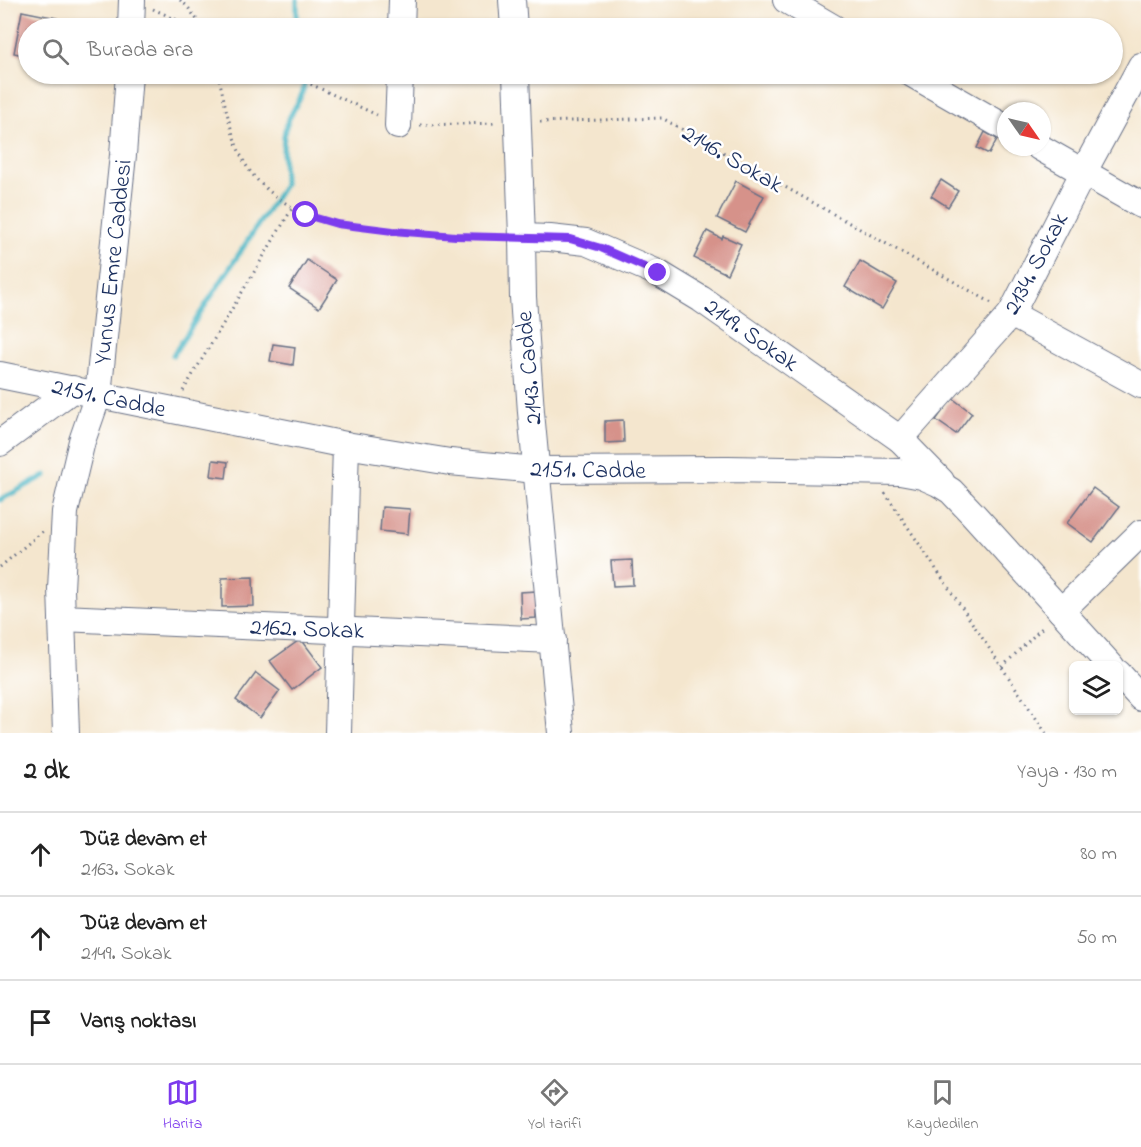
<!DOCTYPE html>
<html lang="tr">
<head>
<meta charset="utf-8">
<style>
  :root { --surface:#fff; --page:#f2f2f2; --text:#222; --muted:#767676; --line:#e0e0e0; --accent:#7c3aed }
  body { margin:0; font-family:"Indie Flower",sans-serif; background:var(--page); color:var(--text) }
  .controls { position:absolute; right:18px; bottom:18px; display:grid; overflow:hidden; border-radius:9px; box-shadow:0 2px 4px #0004 }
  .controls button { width:54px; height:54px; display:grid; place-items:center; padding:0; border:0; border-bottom:2px solid var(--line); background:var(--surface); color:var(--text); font:30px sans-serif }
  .compass { position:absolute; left:997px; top:102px; width:54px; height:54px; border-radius:50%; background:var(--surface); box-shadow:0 2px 4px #0004; rotate:124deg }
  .stop { position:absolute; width:18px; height:18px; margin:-14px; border:4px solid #7c3aed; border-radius:50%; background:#fff }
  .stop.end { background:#7c3aed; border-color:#fff; box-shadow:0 2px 6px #0008 }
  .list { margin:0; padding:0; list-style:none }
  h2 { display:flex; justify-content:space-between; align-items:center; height:78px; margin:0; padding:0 24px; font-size:26px }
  h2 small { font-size:20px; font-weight:400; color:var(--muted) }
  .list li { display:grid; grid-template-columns:39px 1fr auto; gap:18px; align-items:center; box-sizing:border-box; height:84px; padding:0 24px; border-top:2px solid var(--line) }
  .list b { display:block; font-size:22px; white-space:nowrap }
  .list p { margin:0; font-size:20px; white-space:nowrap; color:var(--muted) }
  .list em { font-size:20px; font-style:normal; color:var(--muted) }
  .icon { flex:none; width:33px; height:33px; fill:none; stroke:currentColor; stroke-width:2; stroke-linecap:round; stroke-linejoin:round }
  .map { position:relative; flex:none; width:1141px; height:733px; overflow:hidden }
  .search { position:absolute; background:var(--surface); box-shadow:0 2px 4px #0004; left:18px; right:18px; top:18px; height:66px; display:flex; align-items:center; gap:15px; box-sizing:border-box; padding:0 21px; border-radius:33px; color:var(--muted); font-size:22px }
  .sheet { height:330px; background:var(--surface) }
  nav { display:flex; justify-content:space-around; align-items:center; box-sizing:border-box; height:84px; border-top:2px solid var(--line); background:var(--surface); font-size:16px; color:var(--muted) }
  nav a { display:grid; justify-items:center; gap:3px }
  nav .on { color:var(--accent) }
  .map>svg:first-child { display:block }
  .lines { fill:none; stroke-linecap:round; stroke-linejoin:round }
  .stream { stroke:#49b6c4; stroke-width:5 }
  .building { fill:#d6928a }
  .minor-casing { stroke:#676f85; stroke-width:28 }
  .path { stroke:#676f85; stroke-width:3; stroke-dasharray:1.5 4.5; stroke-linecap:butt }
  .minor { stroke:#fff; stroke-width:26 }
  .route { stroke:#7c3aed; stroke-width:8 }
  .labels { text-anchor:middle; stroke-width:5; stroke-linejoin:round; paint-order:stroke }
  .street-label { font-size:24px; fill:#1b2f5e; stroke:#fff }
</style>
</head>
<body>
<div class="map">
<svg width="1141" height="733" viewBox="0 0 1141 733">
  <rect width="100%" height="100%" fill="#fff"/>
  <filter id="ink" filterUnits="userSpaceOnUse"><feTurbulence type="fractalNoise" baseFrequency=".0167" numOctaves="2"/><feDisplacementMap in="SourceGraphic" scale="12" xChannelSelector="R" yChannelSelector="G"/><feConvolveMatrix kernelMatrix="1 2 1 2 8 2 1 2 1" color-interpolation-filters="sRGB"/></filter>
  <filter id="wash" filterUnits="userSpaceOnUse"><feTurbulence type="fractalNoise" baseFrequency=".008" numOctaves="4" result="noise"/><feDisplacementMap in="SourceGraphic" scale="24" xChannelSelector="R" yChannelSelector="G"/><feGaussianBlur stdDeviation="1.35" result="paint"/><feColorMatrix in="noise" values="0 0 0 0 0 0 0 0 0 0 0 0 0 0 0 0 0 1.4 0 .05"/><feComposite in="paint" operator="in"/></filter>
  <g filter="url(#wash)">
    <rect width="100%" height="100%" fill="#f4e6ce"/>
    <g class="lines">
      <!-- stream -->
      <g class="stream">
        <path d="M 297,28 L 297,0"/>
        <path d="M 173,355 L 284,185 C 284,166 281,149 285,130 C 289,109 308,98 304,74"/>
        <path d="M 0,500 L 46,475"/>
      </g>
    </g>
    <g id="blocks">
      <!-- building -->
      <g class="building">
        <path d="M 22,11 L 57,18 L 55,28 L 28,28 L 28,56 L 14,53 Z"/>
        <path d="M 985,132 L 997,139 L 989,154 L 977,148 Z"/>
        <path d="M 941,180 L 958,191 L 948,207 L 931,196 Z"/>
        <path d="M 736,181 L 764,196 L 745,232 L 717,218 Z"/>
        <path d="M 707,231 L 722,239 L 723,236 L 741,244 L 727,274 L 694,258 Z"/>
        <path d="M 307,260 L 337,280 L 319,308 L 289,288 Z"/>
        <path d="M 860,261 L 897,283 L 882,309 L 845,287 Z"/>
        <path d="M 273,344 L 295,347 L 293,365 L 270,361 Z"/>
        <path d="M 952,398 L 972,413 L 956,434 L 936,420 Z"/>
        <path d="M 623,420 L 624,442 L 605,443 L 605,421 Z"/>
        <path d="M 213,460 L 228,462 L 226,478 L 211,476 Z"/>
        <path d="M 1093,488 L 1119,507 L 1093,542 L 1067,523 Z"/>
        <path d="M 382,507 L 410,509 L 408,534 L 380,531 Z"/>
        <path d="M 632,560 L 633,585 L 613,586 L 611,561 Z"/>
        <path d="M 253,577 L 254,606 L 222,607 L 222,578 Z"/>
        <path d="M 536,591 L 536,618 L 521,619 L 520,592 Z"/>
        <path d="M 301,639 L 322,667 L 292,690 L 270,661 Z"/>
        <path d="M 256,673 L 280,691 L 260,718 L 236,700 Z"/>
      </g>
    </g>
  </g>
  <g filter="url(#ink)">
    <use href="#blocks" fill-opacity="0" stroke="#676f85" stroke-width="1.5"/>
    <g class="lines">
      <!-- minor casing -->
      <g class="minor-casing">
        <g id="minor">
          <path d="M 512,0 L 514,28"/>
          <path d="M 786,0 L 834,28"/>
          <path d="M 131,28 L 132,0"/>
          <path d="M 401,28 L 402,0"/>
          <path d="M 516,74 L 522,237 L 523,297 L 531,412 L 561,733"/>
          <path d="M 912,74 L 1006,128"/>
          <path d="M 398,126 L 400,74"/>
          <path d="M 1039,147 L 1141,205"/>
          <path d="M 522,237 L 550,238 L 586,242 L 658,273 L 701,299 L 900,439 L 941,481"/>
          <path d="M 1011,314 L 1141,385"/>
          <path d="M 0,375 L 346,445 L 450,462 L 537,470 L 728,469 L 900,472 L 922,476 L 938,483 L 951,491 L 972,513 L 1111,666"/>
          <path d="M 900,439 L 1011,314 L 1083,173 L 1141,66"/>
          <path d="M 0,443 L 73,389"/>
          <path d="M 1061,611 L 1141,533"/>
          <path d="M 62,618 L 553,640"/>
          <path d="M 1118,673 L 1141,698"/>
          <path d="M 66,733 L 61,589 L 65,512 L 82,441 L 98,395 L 123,155 L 129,74"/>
          <path d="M 338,733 L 346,445"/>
        </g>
      </g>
      <!-- path -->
      <g class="path">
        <path d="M 180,0 L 187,6 L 203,28"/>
        <path d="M 153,9 L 195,28"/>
        <path d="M 218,74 C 225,102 231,140 246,165 C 260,189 292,210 318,219 C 333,225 351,225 367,227 C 411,233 455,236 499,237"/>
        <path d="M 289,74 L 377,115"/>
        <path d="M 540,122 L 662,118 L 992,303"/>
        <path d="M 420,125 L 498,123"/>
        <path d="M 183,391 L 293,207"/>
        <path d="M 885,493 L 1046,733"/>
        <path d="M 0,567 L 43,531"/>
        <path d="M 1002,667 L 1044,626"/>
      </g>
      <!-- minor -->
      <use href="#minor" class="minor"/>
    </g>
  </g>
  <g class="lines" filter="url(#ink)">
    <!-- route -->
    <path class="route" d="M 306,215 L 337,224 L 393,231 L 456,236 L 570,239 L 601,248 L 658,273"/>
  </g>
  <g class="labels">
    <!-- street labels -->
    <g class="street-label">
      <text transform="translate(733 158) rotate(30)" y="8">2146. Sokak</text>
      <text transform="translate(112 262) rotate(-84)" y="8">Yunus Emre Caddesi</text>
      <text transform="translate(1035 263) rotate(-62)" y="8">2134. Sokak</text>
      <text transform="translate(752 334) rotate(35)" y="8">2149. Sokak</text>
      <text transform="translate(528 368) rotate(-95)" y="8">2143. Cadde</text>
      <text transform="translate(109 397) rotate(12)" y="8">2151. Cadde</text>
      <text transform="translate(588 469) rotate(1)" y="8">2151. Cadde</text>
      <text transform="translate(307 628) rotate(2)" y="8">2162. Sokak</text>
    </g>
  </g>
</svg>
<div class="controls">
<button><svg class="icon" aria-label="layers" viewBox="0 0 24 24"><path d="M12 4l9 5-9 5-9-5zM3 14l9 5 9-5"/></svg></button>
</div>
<svg class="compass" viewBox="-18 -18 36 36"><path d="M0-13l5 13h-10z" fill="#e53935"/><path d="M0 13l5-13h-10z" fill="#767676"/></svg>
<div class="stop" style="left:306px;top:215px"></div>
<div class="stop end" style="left:658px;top:273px"></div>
<div class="search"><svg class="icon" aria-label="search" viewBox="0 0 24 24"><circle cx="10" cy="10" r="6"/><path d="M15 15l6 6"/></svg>Burada ara</div>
</div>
<section class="sheet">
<h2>2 dk<small>Yaya · 130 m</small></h2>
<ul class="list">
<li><svg class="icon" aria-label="ahead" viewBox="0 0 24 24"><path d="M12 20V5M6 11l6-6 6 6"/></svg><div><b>Düz devam et</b><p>2163. Sokak</p></div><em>80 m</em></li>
<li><svg class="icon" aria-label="ahead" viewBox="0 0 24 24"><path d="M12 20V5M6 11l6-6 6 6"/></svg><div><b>Düz devam et</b><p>2149. Sokak</p></div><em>50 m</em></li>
<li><svg class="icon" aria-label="arrive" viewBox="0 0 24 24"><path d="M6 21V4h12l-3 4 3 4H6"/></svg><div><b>Varış noktası</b></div></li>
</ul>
</section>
<nav>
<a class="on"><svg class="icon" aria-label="map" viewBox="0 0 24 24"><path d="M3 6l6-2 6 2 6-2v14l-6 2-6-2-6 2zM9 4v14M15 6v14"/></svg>Harita</a>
<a><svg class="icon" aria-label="directions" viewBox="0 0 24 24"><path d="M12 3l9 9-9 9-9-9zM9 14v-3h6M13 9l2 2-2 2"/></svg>Yol tarifi</a>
<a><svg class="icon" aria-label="saved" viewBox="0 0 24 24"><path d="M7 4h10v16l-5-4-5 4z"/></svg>Kaydedilen</a>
</nav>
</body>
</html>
